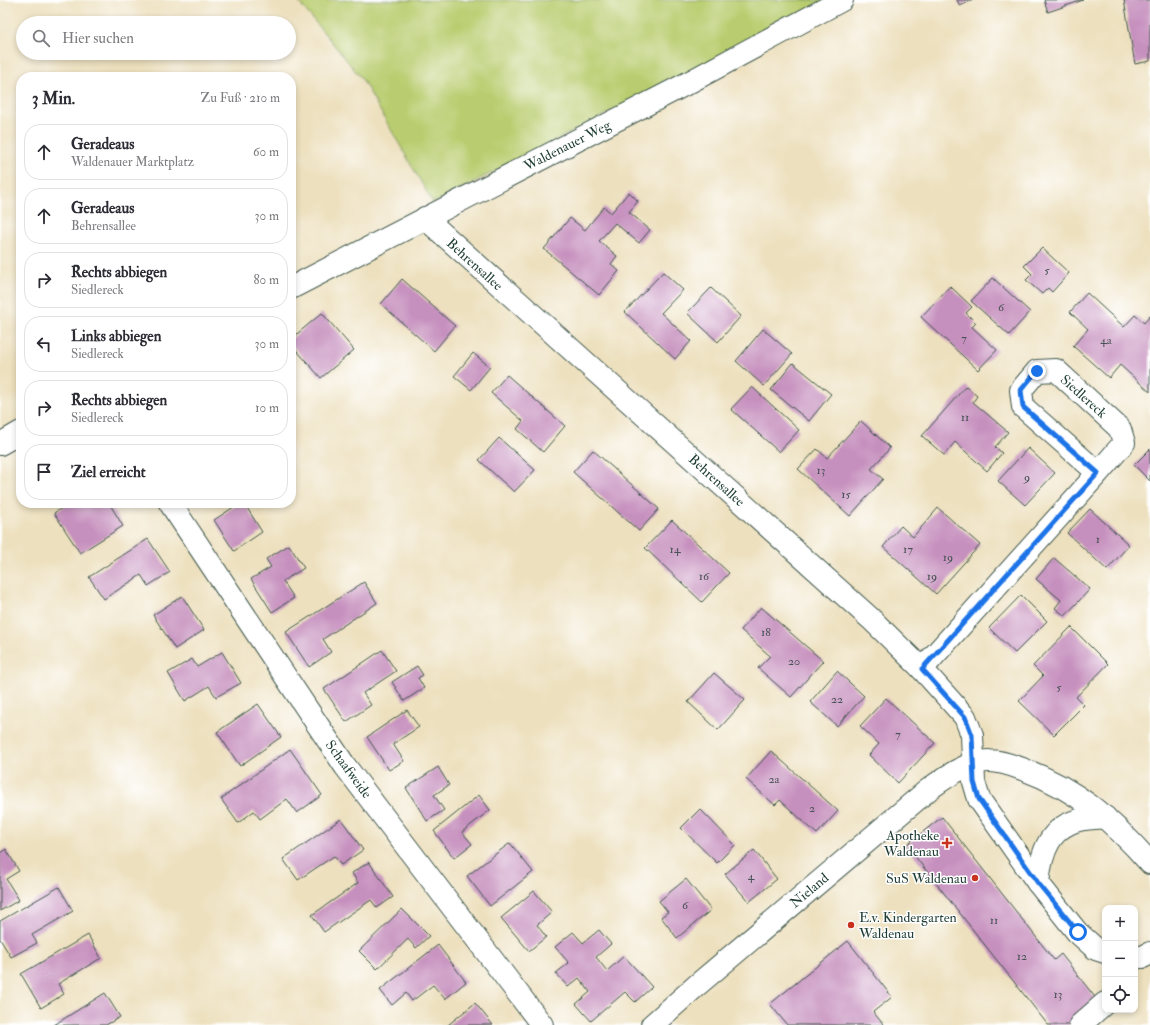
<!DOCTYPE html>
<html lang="de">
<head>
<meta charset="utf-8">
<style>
  :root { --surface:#fff; --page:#f7f7f7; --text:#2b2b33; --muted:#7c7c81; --line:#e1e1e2 }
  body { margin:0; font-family:"IM FELL Double Pica",serif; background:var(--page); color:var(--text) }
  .controls { position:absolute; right:12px; bottom:12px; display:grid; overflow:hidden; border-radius:8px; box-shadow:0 2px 6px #0003 }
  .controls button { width:36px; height:36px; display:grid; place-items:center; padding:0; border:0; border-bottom:1px solid var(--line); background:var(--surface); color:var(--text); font:20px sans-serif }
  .stop { position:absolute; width:12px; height:12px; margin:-9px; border:3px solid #1a73e8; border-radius:50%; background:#fff }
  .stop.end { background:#1a73e8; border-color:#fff; box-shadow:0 1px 4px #0008 }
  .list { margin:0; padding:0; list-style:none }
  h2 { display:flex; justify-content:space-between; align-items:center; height:52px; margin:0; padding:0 16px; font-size:17px }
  h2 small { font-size:13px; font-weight:400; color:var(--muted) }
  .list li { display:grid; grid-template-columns:26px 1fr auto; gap:12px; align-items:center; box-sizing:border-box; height:56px; margin:0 8px 8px; padding:0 8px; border:1px solid var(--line); border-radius:16px }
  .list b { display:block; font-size:15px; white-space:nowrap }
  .list p { margin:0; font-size:13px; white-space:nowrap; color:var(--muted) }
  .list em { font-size:13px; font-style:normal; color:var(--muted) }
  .icon { flex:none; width:22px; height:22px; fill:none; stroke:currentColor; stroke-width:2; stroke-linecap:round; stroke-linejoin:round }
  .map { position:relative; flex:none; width:1150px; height:1025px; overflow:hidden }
  .search { position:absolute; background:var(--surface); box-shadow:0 2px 6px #0003; left:16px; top:16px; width:280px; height:44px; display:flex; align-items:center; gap:10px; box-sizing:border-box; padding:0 14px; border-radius:22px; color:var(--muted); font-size:15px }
  .panel { position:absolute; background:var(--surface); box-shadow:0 2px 6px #0003; left:16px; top:72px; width:280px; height:436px; border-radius:16px }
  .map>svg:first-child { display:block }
  .green { fill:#b9cd70; stroke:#6c8552 }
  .building { fill:#c690be }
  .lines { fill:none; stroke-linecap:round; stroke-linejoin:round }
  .minor-casing { stroke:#3e5549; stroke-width:24 }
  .minor { stroke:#fff; stroke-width:22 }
  .route { stroke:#1a73e8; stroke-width:5 }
  .poi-dot { fill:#c8321e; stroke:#fff; stroke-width:1.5 }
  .labels { text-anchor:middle; stroke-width:3; stroke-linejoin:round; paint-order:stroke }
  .number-label { font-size:12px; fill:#495256 }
  .street-label { font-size:14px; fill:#1f3d34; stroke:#fff }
  .poi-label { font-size:14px; fill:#1f3d34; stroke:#fff; text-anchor:end }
</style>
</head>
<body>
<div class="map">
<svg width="1150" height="1025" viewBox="0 0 1150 1025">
  <rect width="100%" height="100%" fill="#fff"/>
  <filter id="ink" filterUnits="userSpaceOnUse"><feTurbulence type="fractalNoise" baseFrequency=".025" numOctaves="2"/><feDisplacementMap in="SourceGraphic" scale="8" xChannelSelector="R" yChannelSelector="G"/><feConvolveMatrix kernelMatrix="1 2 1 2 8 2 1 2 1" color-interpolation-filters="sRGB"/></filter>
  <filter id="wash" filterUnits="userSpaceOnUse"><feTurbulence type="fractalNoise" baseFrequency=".012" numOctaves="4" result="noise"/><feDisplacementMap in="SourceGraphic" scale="16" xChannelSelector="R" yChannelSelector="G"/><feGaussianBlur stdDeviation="0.9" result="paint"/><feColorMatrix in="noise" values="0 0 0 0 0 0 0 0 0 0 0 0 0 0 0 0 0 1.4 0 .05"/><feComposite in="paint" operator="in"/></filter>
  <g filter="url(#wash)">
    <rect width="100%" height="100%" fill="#ede0be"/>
    <!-- green -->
    <path class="green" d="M 297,0 L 829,0 L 433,203 L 362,79 Z"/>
    <g id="blocks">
      <!-- building -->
      <g class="building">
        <path d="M 957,0 L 973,0 L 960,6 Z"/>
        <path d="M 1044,0 L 1083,0 L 1048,12 Z"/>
        <path d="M 1124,0 L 1150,0 L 1150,61 L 1135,64 Z"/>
        <path d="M 629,192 L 638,201 L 629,212 L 650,230 L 639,243 L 615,223 L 599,241 L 617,256 L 611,264 L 619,271 L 599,295 L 544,249 L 570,218 L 585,230 L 604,207 L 611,213 Z"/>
        <path d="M 1042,248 L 1069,273 L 1052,292 L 1048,288 L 1042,294 L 1026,280 L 1032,274 L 1024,266 Z"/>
        <path d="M 663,272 L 683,290 L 661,313 L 691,341 L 675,359 L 625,312 Z"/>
        <path d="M 993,278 L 1030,312 L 1009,335 L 971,301 Z"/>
        <path d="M 402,279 L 455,326 L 434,351 L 381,304 Z"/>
        <path d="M 950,286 L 972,307 L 966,313 L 976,323 L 972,327 L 997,350 L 978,370 L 921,317 Z"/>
        <path d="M 711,288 L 741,316 L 718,342 L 687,313 Z"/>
        <path d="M 1087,293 L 1124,327 L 1135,315 L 1144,323 L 1150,316 L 1150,392 L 1120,365 L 1109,378 L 1073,346 L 1088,329 L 1070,312 Z"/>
        <path d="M 322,313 L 354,350 L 321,378 L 291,344 L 291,339 Z"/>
        <path d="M 763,329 L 792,354 L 764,386 L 736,361 Z"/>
        <path d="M 473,353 L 490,367 L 471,390 L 454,376 Z"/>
        <path d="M 793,363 L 831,394 L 809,421 L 771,390 Z"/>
        <path d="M 507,375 L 565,426 L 543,452 L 517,429 L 523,421 L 491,393 Z"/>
        <path d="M 966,386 L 977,396 L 973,402 L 1008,432 L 995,447 L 1002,453 L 987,471 L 955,442 L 944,455 L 922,436 Z"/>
        <path d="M 752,387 L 799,430 L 779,452 L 731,409 Z"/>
        <path d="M 861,421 L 890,448 L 871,469 L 883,479 L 850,516 L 798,469 L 817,449 L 827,458 Z"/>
        <path d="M 499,438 L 535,470 L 514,492 L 479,460 Z"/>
        <path d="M 1028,448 L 1055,473 L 1025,505 L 998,481 Z"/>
        <path d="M 1150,449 L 1150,481 L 1134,465 Z"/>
        <path d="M 593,450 L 659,509 L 639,531 L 573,472 Z"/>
        <path d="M 70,503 L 109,503 L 123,526 L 80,553 L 54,513 Z"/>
        <path d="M 240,503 L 244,503 L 262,532 L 234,551 L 214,520 Z"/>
        <path d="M 938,508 L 980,545 L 936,594 L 883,547 L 901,526 L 913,537 Z"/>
        <path d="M 1090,509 L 1129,545 L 1107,570 L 1067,533 Z"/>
        <path d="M 672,520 L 729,573 L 702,602 L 645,548 Z"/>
        <path d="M 148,539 L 170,572 L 148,586 L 141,575 L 104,599 L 89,577 Z"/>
        <path d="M 289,545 L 304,568 L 283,581 L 294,598 L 272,612 L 251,579 L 271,567 L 266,559 Z"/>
        <path d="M 1054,558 L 1090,589 L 1065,616 L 1055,608 L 1061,600 L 1036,579 Z"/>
        <path d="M 364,582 L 377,603 L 323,639 L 331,652 L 309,667 L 286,632 Z"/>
        <path d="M 1021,595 L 1047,621 L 1015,653 L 989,628 Z"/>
        <path d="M 182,596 L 204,630 L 175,649 L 153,615 Z"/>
        <path d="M 761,607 L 823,661 L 791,697 L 758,668 L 770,656 L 741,630 Z"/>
        <path d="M 1071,627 L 1108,664 L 1076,697 L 1084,705 L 1054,735 L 1019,701 L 1043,676 L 1033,666 Z"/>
        <path d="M 382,650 L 396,671 L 363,693 L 371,705 L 346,722 L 324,689 Z"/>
        <path d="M 222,652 L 241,683 L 216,697 L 209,686 L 185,701 L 168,673 L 192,659 L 197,667 Z"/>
        <path d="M 417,666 L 423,675 L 418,678 L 424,688 L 404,701 L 392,682 Z"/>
        <path d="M 837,671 L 864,696 L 837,726 L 810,702 Z"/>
        <path d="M 714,673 L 745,700 L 718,730 L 688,702 Z"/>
        <path d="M 886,698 L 935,743 L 898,783 L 869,755 L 879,744 L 860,726 Z"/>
        <path d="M 258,704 L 281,737 L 240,766 L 217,732 Z"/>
        <path d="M 407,710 L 419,727 L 393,744 L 404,761 L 389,770 L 367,737 Z"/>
        <path d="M 290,749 L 322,795 L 297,813 L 287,799 L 260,819 L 254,811 L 238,823 L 221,799 Z"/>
        <path d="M 771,751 L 838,811 L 817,834 L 780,800 L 775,805 L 746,779 Z"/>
        <path d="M 438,767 L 449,785 L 434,795 L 444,810 L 427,821 L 406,788 Z"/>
        <path d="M 479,795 L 490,810 L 462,832 L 472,844 L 454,858 L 434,831 Z"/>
        <path d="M 700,809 L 735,845 L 717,863 L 681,828 Z"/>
        <path d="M 942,817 L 1054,960 L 1061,954 L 1098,1001 L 1068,1025 L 1048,1025 L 906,845 Z"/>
        <path d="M 341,819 L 363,850 L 341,865 L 334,856 L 298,880 L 283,859 Z"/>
        <path d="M 510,843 L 533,872 L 490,906 L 467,876 Z"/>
        <path d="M 6,849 L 19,871 L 6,879 L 19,900 L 0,911 L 0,853 Z"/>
        <path d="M 754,850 L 777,879 L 749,902 L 725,874 Z"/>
        <path d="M 369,862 L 393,897 L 377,908 L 371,900 L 324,932 L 312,915 L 358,883 L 352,873 Z"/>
        <path d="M 686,879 L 711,910 L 677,938 L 661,917 L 668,912 L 659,901 Z"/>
        <path d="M 59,887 L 73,911 L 32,935 L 37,943 L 11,957 L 0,939 L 0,921 Z"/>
        <path d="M 534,891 L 552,912 L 537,925 L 546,937 L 529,951 L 501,918 Z"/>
        <path d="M 402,909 L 429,936 L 416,948 L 408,939 L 377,969 L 359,951 Z"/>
        <path d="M 599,930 L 611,944 L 596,957 L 607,971 L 624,956 L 652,987 L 635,1002 L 625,992 L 591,1021 L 576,1004 L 590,992 L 579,978 L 568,987 L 556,973 L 569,963 L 555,947 L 573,932 L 583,943 Z"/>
        <path d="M 88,935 L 101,958 L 58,984 L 64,994 L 41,1008 L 21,974 Z"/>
        <path d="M 848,941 L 892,997 L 873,1012 L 884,1025 L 787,1025 L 770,1004 Z"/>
        <path d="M 438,945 L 466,982 L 445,999 L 433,985 L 412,1001 L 406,993 L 392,1005 L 380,990 Z"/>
        <path d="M 105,993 L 120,1017 L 106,1025 L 54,1025 Z"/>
        <path d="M 475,1003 L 493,1025 L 448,1025 Z"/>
      </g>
    </g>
  </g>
  <g filter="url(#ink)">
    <use href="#blocks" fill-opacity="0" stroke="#3e5549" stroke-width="1"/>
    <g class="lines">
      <!-- minor casing -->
      <g class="minor-casing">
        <g id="minor">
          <path d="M 425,218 L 871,619 L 922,669 L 965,717 L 972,735 L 974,782 L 979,799 L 1038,883 L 1077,932 L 1096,949 L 1105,952"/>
          <path d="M 291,288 L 684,85 L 842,0"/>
          <path d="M 0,444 L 21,432"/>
          <path d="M 170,503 L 345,766 L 542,1025"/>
          <path d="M 922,669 L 1098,473 L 1124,443 L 1120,429 L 1056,370 L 1037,371 L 1021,390 L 1023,407 L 1098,473"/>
          <path d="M 1038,883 C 1041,853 1049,825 1084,819 C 1091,818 1098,818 1105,817"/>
          <path d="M 1135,957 L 1143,957 L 1150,953"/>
          <path d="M 652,1025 L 696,986 L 928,790 C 944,778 969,760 990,761 C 1002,761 1014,766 1025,770 C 1077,789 1114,822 1150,863"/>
          <path d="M 1080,1025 L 1105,1003"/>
        </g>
      </g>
      <!-- minor -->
      <use href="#minor" class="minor"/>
    </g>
  </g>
  <g class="lines" filter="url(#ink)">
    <!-- route -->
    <path class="route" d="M 1037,371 L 1021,390 L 1023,407 L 1098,473 L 922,669 L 965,717 L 972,735 L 974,782 L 979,799 L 1038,883 L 1078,932"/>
  </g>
  <!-- markers -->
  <g class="poi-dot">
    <path d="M945 837h4v4h4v4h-4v4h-4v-4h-4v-4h4z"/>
    <circle cx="975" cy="878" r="4"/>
    <circle cx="851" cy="925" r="4"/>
  </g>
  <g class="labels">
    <!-- number labels -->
    <g class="number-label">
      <text x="1047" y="274">5</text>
      <text x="1001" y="311">6</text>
      <text x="964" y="342">7</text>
      <text x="1106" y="344">4a</text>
      <text x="965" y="421">11</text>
      <text x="821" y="474">13</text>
      <text x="1027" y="481">9</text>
      <text x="846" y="498">15</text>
      <text x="1098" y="543">1</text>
      <text x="675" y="553">14</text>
      <text x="908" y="553">17</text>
      <text x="948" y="561">19</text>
      <text x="704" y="580">16</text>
      <text x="932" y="580">19</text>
      <text x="766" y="636">18</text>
      <text x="794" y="665">20</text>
      <text x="1059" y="691">5</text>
      <text x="837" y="703">22</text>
      <text x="898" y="738">7</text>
      <text x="774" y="783">2a</text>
      <text x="812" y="812">2</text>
      <text x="751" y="880">4</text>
      <text x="685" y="909">6</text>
      <text x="994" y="924">11</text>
      <text x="1022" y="960">12</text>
      <text x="1058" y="998">13</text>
    </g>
    <!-- street labels -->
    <g class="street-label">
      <text transform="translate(567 145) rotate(-27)" y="5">Waldenauer Weg</text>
      <text transform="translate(475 264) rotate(42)" y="5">Behrensallee</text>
      <text transform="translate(1084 396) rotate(42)" y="5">Siedlereck</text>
      <text transform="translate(717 480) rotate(42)" y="5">Behrensallee</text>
      <text transform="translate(349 769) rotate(54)" y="5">Schaafweide</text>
      <text transform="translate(809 890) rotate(-40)" y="5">Nieland</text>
    </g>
    <!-- poi labels -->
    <g class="poi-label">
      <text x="939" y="840">Apotheke<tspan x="939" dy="16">Waldenau</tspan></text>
      <text x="967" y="883">SuS Waldenau</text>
      <text x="859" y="922" text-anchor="start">E.v. Kindergarten<tspan x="859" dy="16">Waldenau</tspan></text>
    </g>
  </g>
</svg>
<div class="controls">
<button>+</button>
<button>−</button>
<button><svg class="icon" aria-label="locate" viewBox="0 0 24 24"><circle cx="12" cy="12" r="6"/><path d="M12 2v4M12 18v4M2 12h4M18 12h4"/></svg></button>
</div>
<div class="stop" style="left:1078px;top:932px"></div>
<div class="stop end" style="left:1037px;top:371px"></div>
<div class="search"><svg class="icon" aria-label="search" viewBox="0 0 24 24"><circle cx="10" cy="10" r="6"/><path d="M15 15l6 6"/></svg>Hier suchen</div>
<section class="panel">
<h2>3 Min.<small>Zu Fuß · 210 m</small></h2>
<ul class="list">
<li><svg class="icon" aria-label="ahead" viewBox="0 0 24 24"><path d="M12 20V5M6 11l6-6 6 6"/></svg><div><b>Geradeaus</b><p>Waldenauer Marktplatz</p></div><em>60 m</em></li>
<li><svg class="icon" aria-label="ahead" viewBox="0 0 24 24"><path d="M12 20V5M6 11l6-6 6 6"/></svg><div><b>Geradeaus</b><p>Behrensallee</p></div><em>30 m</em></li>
<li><svg class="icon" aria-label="right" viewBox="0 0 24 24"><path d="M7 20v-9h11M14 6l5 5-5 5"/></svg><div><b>Rechts abbiegen</b><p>Siedlereck</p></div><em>80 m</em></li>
<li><svg class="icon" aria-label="left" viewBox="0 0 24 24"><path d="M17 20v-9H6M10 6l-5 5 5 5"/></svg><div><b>Links abbiegen</b><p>Siedlereck</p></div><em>30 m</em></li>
<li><svg class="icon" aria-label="right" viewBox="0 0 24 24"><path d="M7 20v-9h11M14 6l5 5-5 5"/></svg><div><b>Rechts abbiegen</b><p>Siedlereck</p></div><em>10 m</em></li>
<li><svg class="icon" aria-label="arrive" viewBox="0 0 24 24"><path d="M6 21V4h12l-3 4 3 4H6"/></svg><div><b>Ziel erreicht</b></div></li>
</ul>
</section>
</div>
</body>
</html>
